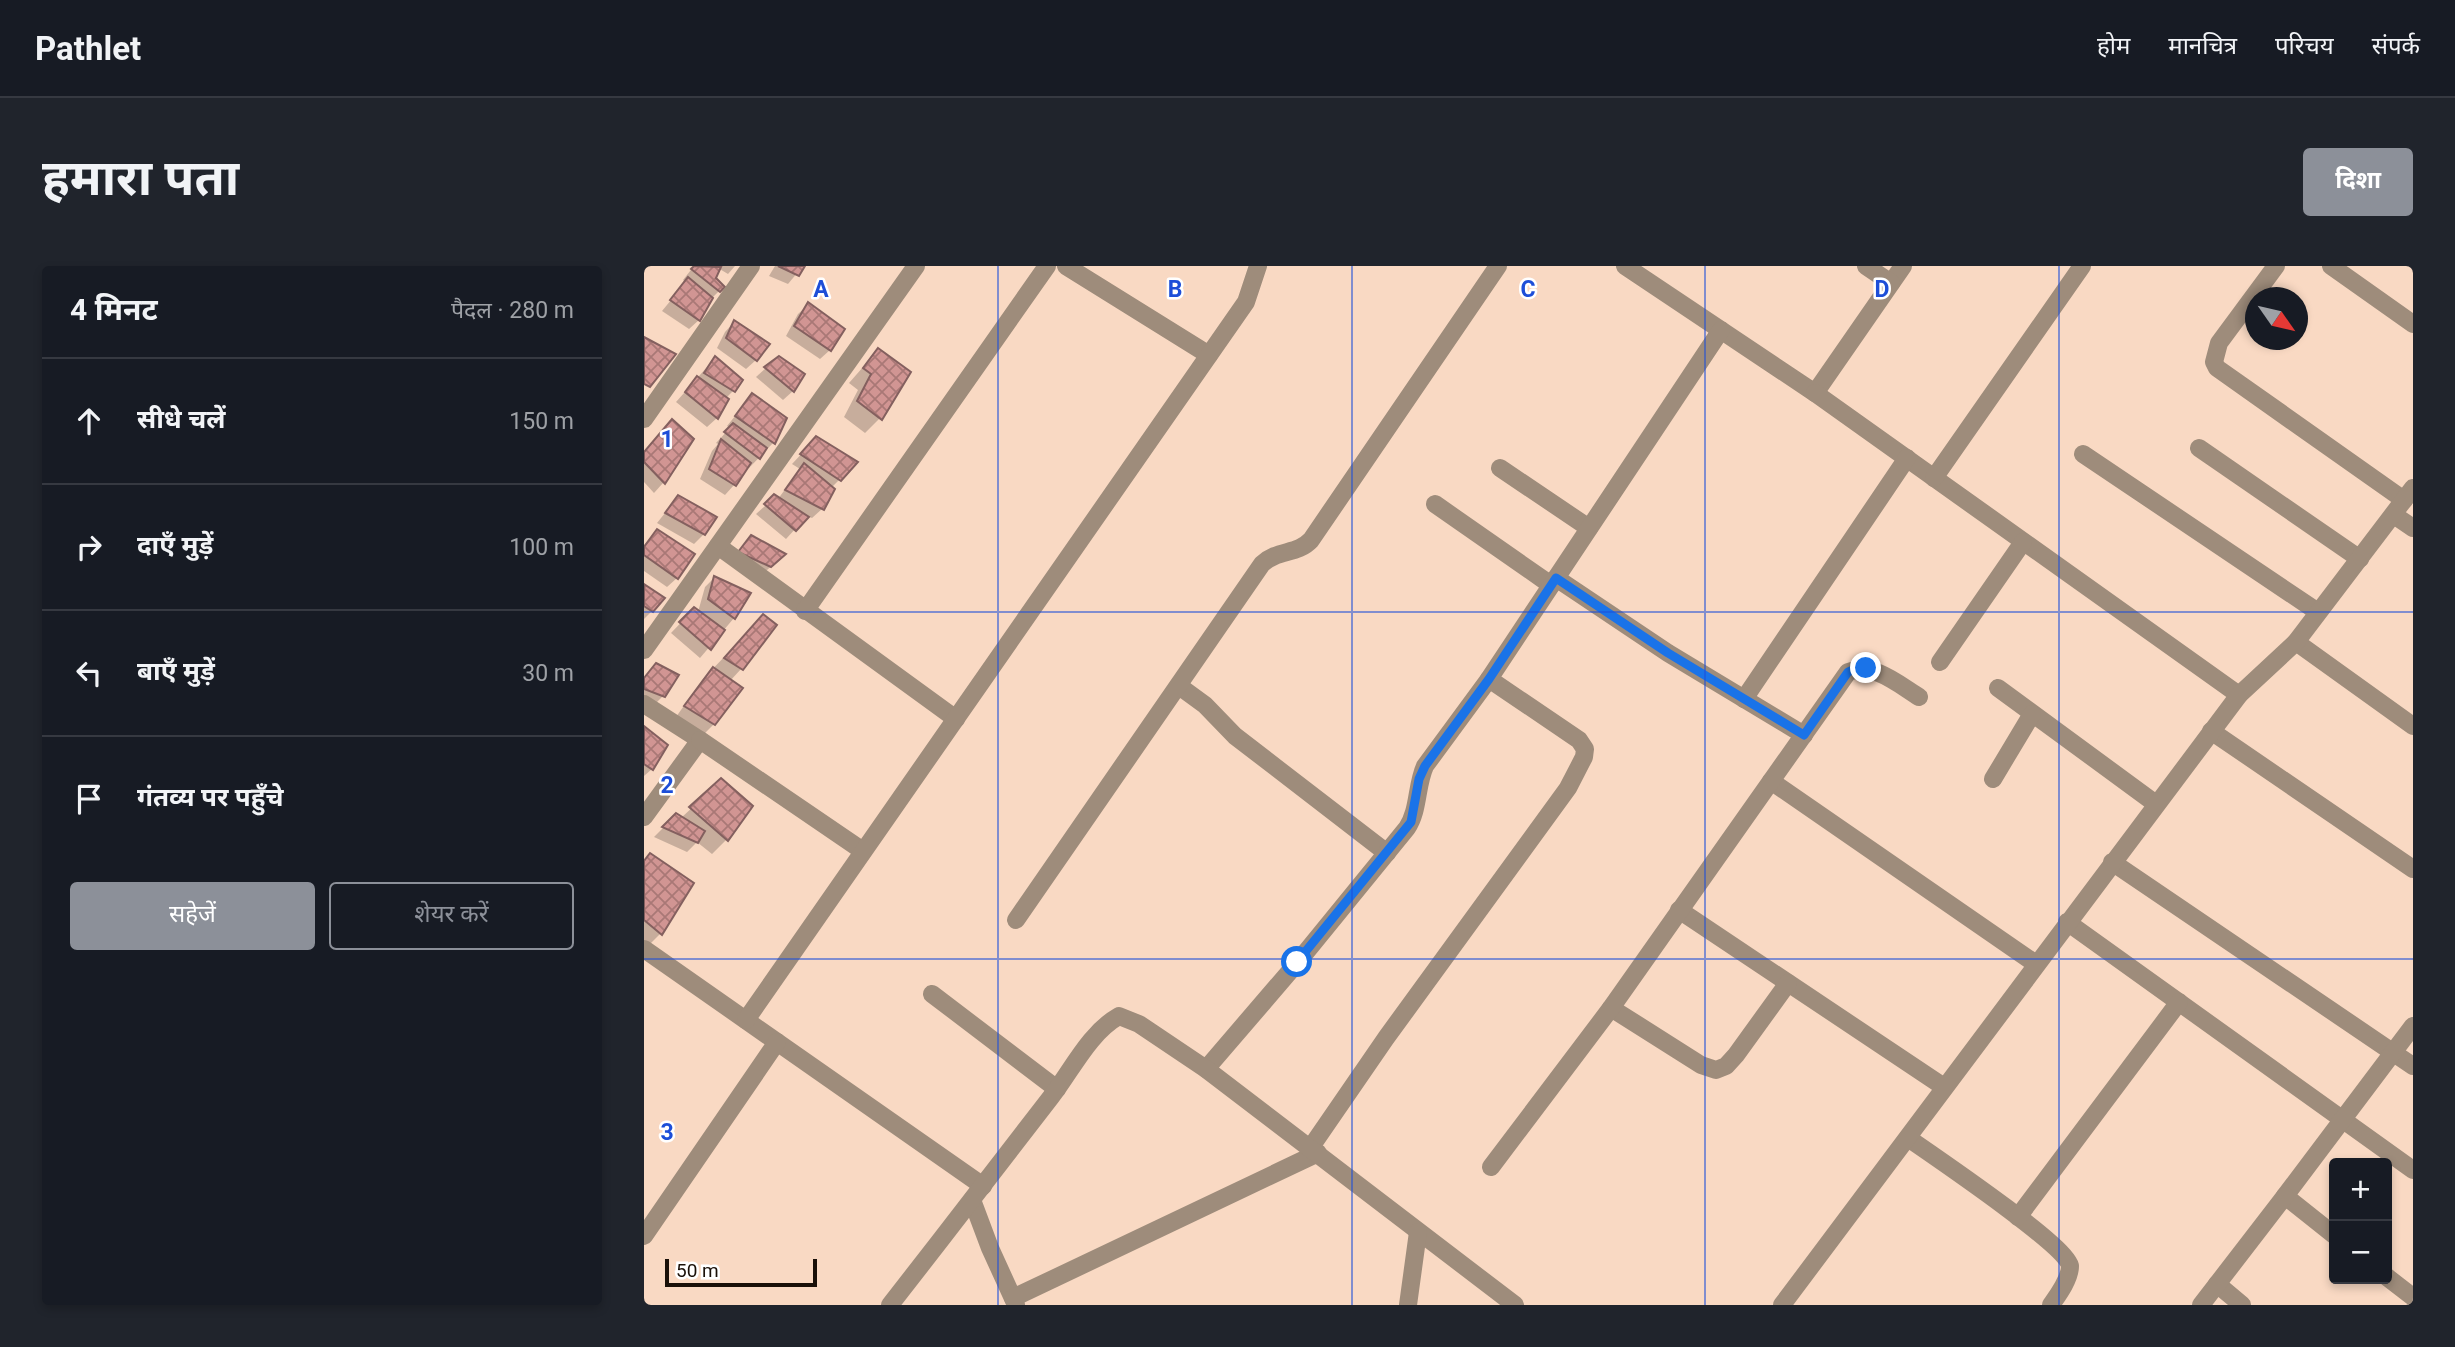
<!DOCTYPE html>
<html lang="hi">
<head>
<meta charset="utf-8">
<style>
  :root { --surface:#171b24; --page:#20242c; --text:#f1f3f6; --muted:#9ea1a6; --line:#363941; --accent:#8c9099 }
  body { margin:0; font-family:Roboto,"Noto Sans Devanagari",sans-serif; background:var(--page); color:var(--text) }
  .controls { position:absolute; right:21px; bottom:21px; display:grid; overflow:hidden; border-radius:7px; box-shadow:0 4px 10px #0003 }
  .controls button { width:63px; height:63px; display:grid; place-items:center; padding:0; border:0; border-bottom:2px solid var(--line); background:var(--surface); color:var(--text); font:35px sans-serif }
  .compass { position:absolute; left:1601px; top:21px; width:63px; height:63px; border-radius:50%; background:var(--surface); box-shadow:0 4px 10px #0003; rotate:124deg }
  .scale { position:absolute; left:21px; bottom:18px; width:152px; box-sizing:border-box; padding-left:7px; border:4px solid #1a1008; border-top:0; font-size:19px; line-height:24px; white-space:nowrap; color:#1a1008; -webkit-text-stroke:5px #fff; paint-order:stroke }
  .stop { position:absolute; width:21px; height:21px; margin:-16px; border:5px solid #1a73e8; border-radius:50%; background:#fff }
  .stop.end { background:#1a73e8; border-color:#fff; box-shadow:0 2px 7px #0008 }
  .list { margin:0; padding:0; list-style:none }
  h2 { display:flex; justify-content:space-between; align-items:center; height:91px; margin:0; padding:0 28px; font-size:30px }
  h2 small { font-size:23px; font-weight:400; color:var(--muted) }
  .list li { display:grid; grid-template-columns:46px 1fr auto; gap:21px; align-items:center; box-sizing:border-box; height:126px; padding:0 28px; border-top:2px solid var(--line) }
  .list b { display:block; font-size:26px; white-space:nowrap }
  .list em { font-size:23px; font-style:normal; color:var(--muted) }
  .actions { display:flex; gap:14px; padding:21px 28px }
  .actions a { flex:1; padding:16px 0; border:2px solid var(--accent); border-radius:7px; text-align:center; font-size:24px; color:var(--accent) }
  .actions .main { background:var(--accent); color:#fff }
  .icon { flex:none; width:38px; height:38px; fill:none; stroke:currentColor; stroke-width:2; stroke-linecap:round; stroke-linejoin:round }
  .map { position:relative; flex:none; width:1769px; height:1039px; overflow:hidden; border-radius:7px }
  header { display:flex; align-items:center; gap:42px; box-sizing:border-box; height:98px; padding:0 35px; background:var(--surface); border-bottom:2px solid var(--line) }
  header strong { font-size:33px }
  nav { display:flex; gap:38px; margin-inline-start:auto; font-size:24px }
  .intro { display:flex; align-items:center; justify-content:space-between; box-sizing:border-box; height:168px; padding:0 42px }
  h1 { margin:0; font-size:49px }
  .button { padding:18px 32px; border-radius:7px; background:var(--accent); color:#fff; font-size:24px; font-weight:700 }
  main { display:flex; gap:42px; padding:0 42px }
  aside { flex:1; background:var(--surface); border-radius:7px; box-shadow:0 4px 10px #0003 }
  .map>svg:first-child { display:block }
  .shadow { fill:#0003 }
  .building { fill:url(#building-cross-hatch); stroke:#84605f; stroke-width:2 }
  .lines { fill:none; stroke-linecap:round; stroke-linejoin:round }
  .minor { stroke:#9e8c7b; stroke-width:18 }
  .route { stroke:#1a73e8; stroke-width:9 }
  .grid { fill:none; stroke:#1d4ed8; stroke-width:2; stroke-opacity:0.55 }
  .grid-label { font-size:23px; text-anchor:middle; font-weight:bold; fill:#1d4ed8; stroke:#fff; stroke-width:5; stroke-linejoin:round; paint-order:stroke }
</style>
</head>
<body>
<header>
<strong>Pathlet</strong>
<nav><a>होम</a><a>मानचित्र</a><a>परिचय</a><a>संपर्क</a></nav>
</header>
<div class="intro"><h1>हमारा पता</h1><a class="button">दिशा</a></div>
<main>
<aside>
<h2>4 मिनट<small>पैदल · 280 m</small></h2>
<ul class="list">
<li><svg class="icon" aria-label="ahead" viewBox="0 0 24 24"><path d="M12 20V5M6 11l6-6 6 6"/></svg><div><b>सीधे चलें</b></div><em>150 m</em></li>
<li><svg class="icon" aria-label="right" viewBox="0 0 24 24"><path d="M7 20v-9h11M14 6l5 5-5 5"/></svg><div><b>दाएँ मुड़ें</b></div><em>100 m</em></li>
<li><svg class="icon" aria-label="left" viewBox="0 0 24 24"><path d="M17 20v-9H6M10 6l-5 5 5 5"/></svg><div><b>बाएँ मुड़ें</b></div><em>30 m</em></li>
<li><svg class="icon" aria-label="arrive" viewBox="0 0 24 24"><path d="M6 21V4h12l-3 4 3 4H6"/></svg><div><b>गंतव्य पर पहुँचे</b></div></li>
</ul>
<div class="actions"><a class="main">सहेजें</a><a>शेयर करें</a></div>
</aside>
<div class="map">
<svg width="1769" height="1039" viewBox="0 0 1769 1039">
  <defs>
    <pattern id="building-cross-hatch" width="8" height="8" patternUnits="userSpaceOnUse" patternTransform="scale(1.75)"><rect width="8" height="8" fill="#d19593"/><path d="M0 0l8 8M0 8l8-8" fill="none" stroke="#a97876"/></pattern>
  </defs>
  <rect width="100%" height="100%" fill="#f9d9c3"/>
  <!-- shadow -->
  <g class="shadow">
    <path d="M 50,0 L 91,0 L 84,8 L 74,2 L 70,12 L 75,25 L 65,35 L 55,54 L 45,63 L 18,45 L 42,16 L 39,14 Z"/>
    <path d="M 131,0 L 159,0 L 144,18 L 125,10 Z"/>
    <path d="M 164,39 L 186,84 L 176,93 L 142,70 L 154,48 Z"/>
    <path d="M 90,56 L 112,94 L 102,103 L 73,82 L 81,66 Z"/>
    <path d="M 234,84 L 236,152 L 221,167 L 200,151 L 214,124 L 205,117 Z"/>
    <path d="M 71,92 L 89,125 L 81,133 L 83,134 L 73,152 L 63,161 L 32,136 Z"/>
    <path d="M 122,102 L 149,125 L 139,134 L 112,111 Z"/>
    <path d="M 108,129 L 141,152 L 129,177 L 105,202 L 103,200 L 90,219 L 81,229 L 56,213 L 68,185 L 74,178 L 72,177 L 86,162 L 83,160 Z"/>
    <path d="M 48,174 L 19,217 L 10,227 L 0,216 L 0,187 Z"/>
    <path d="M 163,182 L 196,213 L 187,222 L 178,243 L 168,252 L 163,250 L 142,273 L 112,248 L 131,231 L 134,233 L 156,203 L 148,198 Z"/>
    <path d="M 34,231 L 60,268 L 50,278 L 13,257 Z"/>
    <path d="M 13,265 L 33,312 L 23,321 L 0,305 L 0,279 Z"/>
    <path d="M 98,281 L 130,298 L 116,310 L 86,296 Z"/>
    <path d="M 70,312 L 90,352 L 56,392 L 27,367 L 50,343 L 54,346 L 61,321 Z"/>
    <path d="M 0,320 L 8,345 L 0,353 Z"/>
    <path d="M 110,360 L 97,403 L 86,415 L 70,458 L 60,468 L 32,451 L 59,413 Z"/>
    <path d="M 0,413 L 19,430 L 9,440 L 0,436 Z"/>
    <path d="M 0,463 L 8,503 L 0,510 Z"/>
    <path d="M 77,515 L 82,574 L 68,588 L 53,576 L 43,586 L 10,571 L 32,549 L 37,552 Z"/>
    <path d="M 0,596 L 16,668 L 2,682 L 0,681 Z"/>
  </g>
  <!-- building -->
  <g class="building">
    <path d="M 50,0 L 77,1 L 72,12 L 81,21 L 76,26 L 47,3 Z"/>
    <path d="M 134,0 L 161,0 L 155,10 Z"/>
    <path d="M 44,11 L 69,32 L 56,55 L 26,34 Z"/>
    <path d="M 164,36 L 201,63 L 187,85 L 150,60 Z"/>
    <path d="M 90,54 L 126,78 L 113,95 L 82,72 Z"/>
    <path d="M 0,71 L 32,88 L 6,121 L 0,118 Z"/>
    <path d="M 234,82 L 267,106 L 238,154 L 213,135 L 227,108 L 219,102 Z"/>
    <path d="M 71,90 L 99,114 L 91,126 L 60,107 Z"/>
    <path d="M 135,90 L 161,108 L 150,126 L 120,101 Z"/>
    <path d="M 53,110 L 85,133 L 74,153 L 41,126 Z"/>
    <path d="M 108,127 L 143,152 L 131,178 L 91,150 Z"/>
    <path d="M 28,153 L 50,173 L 21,218 L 0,196 L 0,186 Z"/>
    <path d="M 89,157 L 123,182 L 116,193 L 80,166 Z"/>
    <path d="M 172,170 L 214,196 L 197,215 L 156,188 Z"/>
    <path d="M 77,173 L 107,197 L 92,220 L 65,203 Z"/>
    <path d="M 160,197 L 191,223 L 180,244 L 141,224 Z"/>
    <path d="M 130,228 L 165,251 L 152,265 L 120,238 Z"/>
    <path d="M 34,229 L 73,251 L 61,269 L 21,247 Z"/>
    <path d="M 13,263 L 51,288 L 34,313 L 0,289 L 0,281 Z"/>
    <path d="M 107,269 L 142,288 L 127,301 L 94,286 Z"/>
    <path d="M 70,310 L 107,327 L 91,353 L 64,333 Z"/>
    <path d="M 0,318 L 21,332 L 9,346 L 0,340 Z"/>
    <path d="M 50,341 L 81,364 L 67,384 L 35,356 Z"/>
    <path d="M 119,348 L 133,359 L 99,404 L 80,392 Z"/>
    <path d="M 12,397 L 35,409 L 21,431 L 0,423 L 0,412 Z"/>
    <path d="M 69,401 L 99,422 L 71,459 L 40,440 Z"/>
    <path d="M 0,460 L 24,479 L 9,504 L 0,498 Z"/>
    <path d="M 77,512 L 109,540 L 84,575 L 45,541 Z"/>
    <path d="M 32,547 L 61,565 L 54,577 L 18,561 Z"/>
    <path d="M 6,587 L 50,617 L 18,669 L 0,654 L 0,595 Z"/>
  </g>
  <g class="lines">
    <!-- minor -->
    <g class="minor">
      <path d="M 422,0 L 565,89"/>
      <path d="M 981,0 L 1171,127 L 1259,0"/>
      <path d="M 1222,0 L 1247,17"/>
      <path d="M 1632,0 L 1575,77 L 1570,96 L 1573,102 L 1760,234"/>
      <path d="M 1687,0 L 1769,58"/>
      <path d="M 1171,127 L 1595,429"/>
      <path d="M 0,153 L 107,0"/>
      <path d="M 1555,182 L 1716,293"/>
      <path d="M 1439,188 L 1674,346"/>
      <path d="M 856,202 L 945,262"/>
      <path d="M 1290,212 L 1438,0"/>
      <path d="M 791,238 L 907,319"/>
      <path d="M 1750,249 L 1769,262"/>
      <path d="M 74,280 L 312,453"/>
      <path d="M 912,312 L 1024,387 L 1160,469"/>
      <path d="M 161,345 L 403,0"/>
      <path d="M 1652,376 L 1769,460"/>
      <path d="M 0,384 L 272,0"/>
      <path d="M 1296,396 L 1379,276"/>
      <path d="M 535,420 L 561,439 L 591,470 L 743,587"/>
      <path d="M 1354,422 L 1512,538"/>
      <path d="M 1100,433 L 1263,192"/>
      <path d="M 0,438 L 56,474 L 0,551"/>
      <path d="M 1567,465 L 1769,603"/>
      <path d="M 56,474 L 219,585"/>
      <path d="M 1349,513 L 1388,448"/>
      <path d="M 1127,515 L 1392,698"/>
      <path d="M 1468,596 L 1769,800"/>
      <path d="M 1035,644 L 1300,821"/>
      <path d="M 372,654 L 618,298 C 634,283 653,289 667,274 L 854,0"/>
      <path d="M 1423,656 L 1769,904"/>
      <path d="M 0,683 L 339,920"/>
      <path d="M 288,728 L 413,823"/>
      <path d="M 967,742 L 1057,799 L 1072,804 L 1082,800 L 1092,789 L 1144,717"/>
      <path d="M 102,754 L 602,36 L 614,0"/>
      <path d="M 562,803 L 653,697 L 763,562 C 775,544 772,520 781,500 L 845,413"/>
      <path d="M 1264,872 C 1287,888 1426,982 1426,1000 C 1426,1013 1414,1029 1407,1039"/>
      <path d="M 667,881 L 742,772 L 924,522 L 940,491 L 941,483 L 935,474 L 845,413 L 1077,64"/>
      <path d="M 847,901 L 967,742 L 1204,406 C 1229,396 1254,418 1275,431"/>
      <path d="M 328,934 L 346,982 L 372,1039"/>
      <path d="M 1374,951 L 1535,736"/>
      <path d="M 1690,969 L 1641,930 L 1769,760"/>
      <path d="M 0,970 L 133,776"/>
      <path d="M 1743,1011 L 1769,1031"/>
      <path d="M 1573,1018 L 1598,1039"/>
      <path d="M 369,1032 L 674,887"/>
      <path d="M 246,1039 C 300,970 353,901 407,831 C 428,804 445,767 475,750 L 495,758 L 562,803 L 871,1039"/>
      <path d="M 764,1039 L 774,966"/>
      <path d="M 1138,1039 L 1595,429 L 1652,376 L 1769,222"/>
      <path d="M 1557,1039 L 1641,930"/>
    </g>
  </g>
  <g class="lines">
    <!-- route -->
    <path class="route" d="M 653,696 L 767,556 L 775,513 L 781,500 L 845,413 L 912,312 L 1024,387 L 1160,469 L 1204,406 L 1213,402 L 1222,402"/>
  </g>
  <!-- grid -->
  <path class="grid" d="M 354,0 L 354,1039M 708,0 L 708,1039M 1061,0 L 1061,1039M 1415,0 L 1415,1039M 0,346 L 1769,346M 0,693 L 1769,693"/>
  <g class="grid-label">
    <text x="177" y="31">A</text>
    <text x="531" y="31">B</text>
    <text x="884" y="31">C</text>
    <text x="1238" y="31">D</text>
    <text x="23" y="181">1</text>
    <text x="23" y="527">2</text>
    <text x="23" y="874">3</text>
  </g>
</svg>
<div class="controls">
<button>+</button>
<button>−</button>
</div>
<svg class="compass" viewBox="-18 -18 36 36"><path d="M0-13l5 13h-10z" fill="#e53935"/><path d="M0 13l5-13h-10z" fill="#9ea1a6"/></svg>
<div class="scale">50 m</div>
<div class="stop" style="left:653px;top:696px"></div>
<div class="stop end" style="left:1222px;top:402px"></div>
</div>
</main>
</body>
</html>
